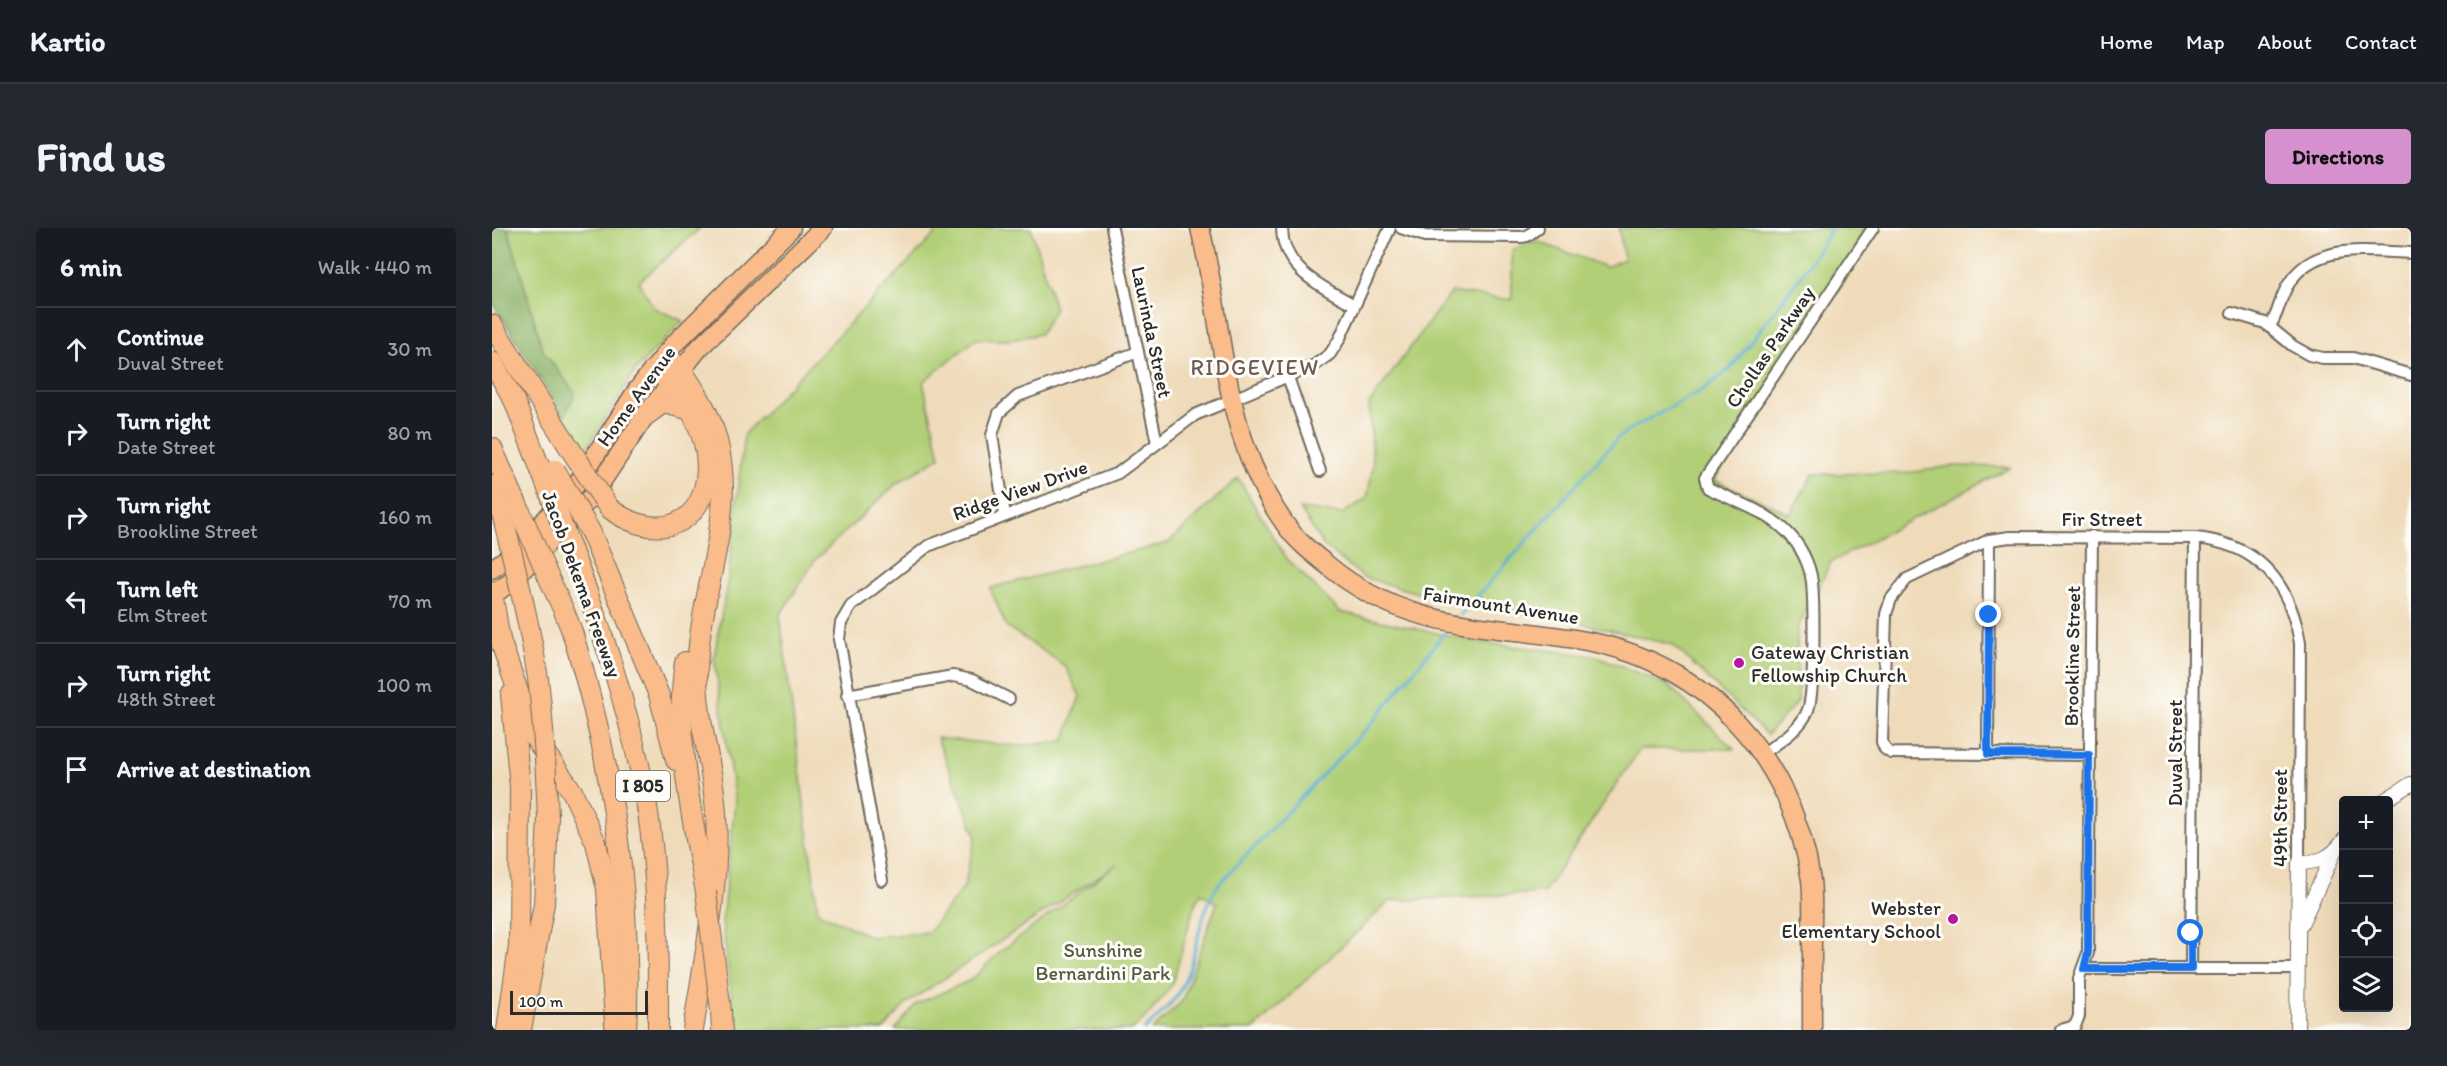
<!DOCTYPE html>
<html lang="en">
<head>
<meta charset="utf-8">
<style>
  :root { --surface:#171b24; --page:#242831; --text:#f1f3f6; --muted:#9ea1a6; --line:#363941; --accent:#d690ce }
  body { margin:0; font-family:Itim,sans-serif; background:var(--page); color:var(--text) }
  .controls { position:absolute; right:18px; bottom:18px; display:grid; overflow:hidden; border-radius:6px; box-shadow:0 6px 24px #0002 }
  .controls button { width:54px; height:54px; display:grid; place-items:center; padding:0; border:0; border-bottom:2px solid var(--line); background:var(--surface); color:var(--text); font:30px sans-serif }
  .scale { position:absolute; left:18px; bottom:15px; width:138px; box-sizing:border-box; padding-left:6px; border:3px solid #2b2b2b; border-top:0; font-size:16px; line-height:21px; white-space:nowrap; color:#2b2b2b; -webkit-text-stroke:4px #fdfcf7; paint-order:stroke }
  .stop { position:absolute; width:18px; height:18px; margin:-14px; border:4px solid #1a73e8; border-radius:50%; background:#fff }
  .stop.end { background:#1a73e8; border-color:#fff; box-shadow:0 2px 6px #0008 }
  .list { margin:0; padding:0; list-style:none }
  h2 { display:flex; justify-content:space-between; align-items:center; height:78px; margin:0; padding:0 24px; font-size:26px }
  h2 small { font-size:20px; font-weight:400; color:var(--muted) }
  .list li { display:grid; grid-template-columns:39px 1fr auto; gap:18px; align-items:center; box-sizing:border-box; height:84px; padding:0 24px; border-top:2px solid var(--line) }
  .list b { display:block; font-size:22px; white-space:nowrap }
  .list p { margin:0; font-size:20px; white-space:nowrap; color:var(--muted) }
  .list em { font-size:20px; font-style:normal; color:var(--muted) }
  .icon { flex:none; width:33px; height:33px; fill:none; stroke:currentColor; stroke-width:2; stroke-linecap:round; stroke-linejoin:round }
  .map { position:relative; flex:none; width:1919px; height:802px; overflow:hidden; border-radius:6px }
  header { display:flex; align-items:center; gap:36px; box-sizing:border-box; height:84px; padding:0 30px; background:var(--surface); border-bottom:2px solid var(--line) }
  header strong { font-size:28px }
  nav { display:flex; gap:33px; margin-inline-start:auto; font-size:21px }
  .intro { display:flex; align-items:center; justify-content:space-between; box-sizing:border-box; height:144px; padding:0 36px }
  h1 { margin:0; font-size:42px }
  .button { padding:15px 27px; border-radius:6px; background:var(--accent); color:#111; font-size:21px; font-weight:700 }
  main { display:flex; gap:36px; padding:0 36px }
  aside { flex:1; background:var(--surface); border-radius:6px; box-shadow:0 6px 24px #0002 }
  .map>svg:first-child { display:block }
  .green { fill:#b1cf76; stroke:#6e7d50; stroke-width:1.5 }
  .forest { fill:#8cb267; stroke:#5c6e49; stroke-width:1.5 }
  .lines { fill:none; stroke-linecap:round; stroke-linejoin:round }
  .stream { stroke:#55add2; stroke-width:3 }
  .minor-casing { stroke:#70695d; stroke-width:14 }
  .tertiary-casing { stroke:#70695d; stroke-width:16 }
  .primary-casing { stroke:#70695d; stroke-width:21 }
  .motorway-casing { stroke:#70695d; stroke-width:22 }
  .minor { stroke:#fff; stroke-width:10 }
  .tertiary { stroke:#fff; stroke-width:14 }
  .primary { stroke:#f9bc8a; stroke-width:18 }
  .motorway { stroke:#f9bc8a; stroke-width:20 }
  .motorway-bridge-casing { stroke:#70695d; stroke-width:22; stroke-linecap:butt }
  .motorway-bridge { stroke:#f9bc8a; stroke-width:20 }
  .route { stroke:#1a73e8; stroke-width:8 }
  .poi-dot { fill:#b5179e; stroke:#fdfcf7; stroke-width:2 }
  .labels { text-anchor:middle; stroke-width:6; stroke-linejoin:round; paint-order:stroke }
  .shield { fill:#fdfcf7; stroke:#6a6a68; stroke-width:1.5 }
  .shield-label { font-size:18px; font-weight:bold; fill:#2b2b2b }
  .street-label { font-size:20px; fill:#2b2b2b; stroke:#fdfcf7 }
  .poi-label { font-size:20px; fill:#2b2b2b; stroke:#fdfcf7; text-anchor:start }
  .park-label { font-size:20px; fill:#535c42; stroke:#fdfcf7 }
  .quarter-label { font-size:22px; letter-spacing:1.5px; fill:#6e5b55; stroke:#fdfcf7 }
</style>
</head>
<body>
<header>
<strong>Kartio</strong>
<nav><a>Home</a><a>Map</a><a>About</a><a>Contact</a></nav>
</header>
<div class="intro"><h1>Find us</h1><a class="button">Directions</a></div>
<main>
<aside>
<h2>6 min<small>Walk · 440 m</small></h2>
<ul class="list">
<li><svg class="icon" aria-label="ahead" viewBox="0 0 24 24"><path d="M12 20V5M6 11l6-6 6 6"/></svg><div><b>Continue</b><p>Duval Street</p></div><em>30 m</em></li>
<li><svg class="icon" aria-label="right" viewBox="0 0 24 24"><path d="M7 20v-9h11M14 6l5 5-5 5"/></svg><div><b>Turn right</b><p>Date Street</p></div><em>80 m</em></li>
<li><svg class="icon" aria-label="right" viewBox="0 0 24 24"><path d="M7 20v-9h11M14 6l5 5-5 5"/></svg><div><b>Turn right</b><p>Brookline Street</p></div><em>160 m</em></li>
<li><svg class="icon" aria-label="left" viewBox="0 0 24 24"><path d="M17 20v-9H6M10 6l-5 5 5 5"/></svg><div><b>Turn left</b><p>Elm Street</p></div><em>70 m</em></li>
<li><svg class="icon" aria-label="right" viewBox="0 0 24 24"><path d="M7 20v-9h11M14 6l5 5-5 5"/></svg><div><b>Turn right</b><p>48th Street</p></div><em>100 m</em></li>
<li><svg class="icon" aria-label="arrive" viewBox="0 0 24 24"><path d="M6 21V4h12l-3 4 3 4H6"/></svg><div><b>Arrive at destination</b></div></li>
</ul>
</aside>
<div class="map">
<svg width="1919" height="802" viewBox="0 0 1919 802">
  <rect width="100%" height="100%" fill="#fdfcf7"/>
  <filter id="ink" filterUnits="userSpaceOnUse"><feTurbulence type="fractalNoise" baseFrequency=".0167" numOctaves="2"/><feDisplacementMap in="SourceGraphic" scale="12" xChannelSelector="R" yChannelSelector="G"/><feConvolveMatrix kernelMatrix="1 2 1 2 8 2 1 2 1" color-interpolation-filters="sRGB"/></filter>
  <filter id="wash" filterUnits="userSpaceOnUse"><feTurbulence type="fractalNoise" baseFrequency=".008" numOctaves="4" result="noise"/><feDisplacementMap in="SourceGraphic" scale="24" xChannelSelector="R" yChannelSelector="G"/><feGaussianBlur stdDeviation="1.35" result="paint"/><feColorMatrix in="noise" values="0 0 0 0 0 0 0 0 0 0 0 0 0 0 0 0 0 1.4 0 .05"/><feComposite in="paint" operator="in"/></filter>
  <g filter="url(#wash)">
    <rect width="100%" height="100%" fill="#efdbba"/>
    <!-- green -->
    <g class="green">
      <path d="M 16,0 L 208,0 L 147,54 L 162,80 L 191,93 L 144,142 L 91,225 L 72,189 L 83,165 L 51,123 Z"/>
      <path d="M 449,0 L 539,0 L 563,81 L 548,106 L 518,112 L 484,111 L 431,154 L 448,229 L 404,256 L 323,332 L 288,387 L 326,684 L 379,709 L 437,704 L 472,659 L 484,608 L 445,510 L 525,518 L 572,513 L 588,468 L 573,438 L 514,398 L 498,360 L 676,315 L 746,250 L 794,330 L 848,384 L 986,414 L 1105,428 L 1177,458 L 1242,521 L 1148,521 L 1052,665 L 898,673 L 761,802 L 660,802 L 690,773 L 725,675 L 709,665 L 703,676 L 680,757 L 657,786 L 640,802 L 403,802 L 424,776 L 479,752 L 509,723 L 625,636 L 415,775 L 391,802 L 244,802 L 230,694 L 243,575 L 222,429 L 236,351 L 252,206 Z"/>
      <path d="M 1127,0 L 1387,0 L 1222,252 L 1298,286 L 1321,246 L 1415,245 L 1459,238 L 1519,239 L 1339,334 L 1305,402 L 1306,473 L 1275,507 L 1181,417 L 1059,388 L 949,372 L 871,349 L 831,317 L 808,281 L 850,286 L 875,270 L 881,239 L 877,176 L 959,64 L 1020,72 L 1020,22 L 1044,13 L 1114,39 L 1132,31 Z"/>
    </g>
    <!-- forest -->
    <path class="forest" d="M 0,0 L 16,0 L 51,123 L 83,165 L 72,189 L 0,74 Z"/>
    <g class="lines">
      <!-- stream -->
      <g class="stream">
        <path d="M 968,388 L 1124,212 L 1137,202 L 1212,161 L 1238,141 L 1311,45 L 1340,0"/>
        <path d="M 652,802 C 664,790 679,778 687,764 C 707,730 703,693 726,657 L 881,494 L 957,399"/>
      </g>
    </g>
  </g>
  <g filter="url(#ink)">
    <g class="lines">
      <!-- minor casing -->
      <g class="minor-casing">
        <g id="minor">
          <path d="M 620,0 L 665,215"/>
          <path d="M 790,0 C 790,42 831,59 862,77"/>
          <path d="M 909,0 L 933,8 L 1029,9 L 1035,8 L 1046,0"/>
          <path d="M 1740,85 L 1773,95 L 1801,118 L 1817,127 L 1831,130 L 1861,130 L 1919,147"/>
          <path d="M 1777,99 C 1787,87 1787,71 1796,57 C 1822,13 1876,24 1919,25"/>
          <path d="M 796,149 L 828,243"/>
          <path d="M 513,287 L 500,207 L 507,185 L 526,168 L 646,124"/>
          <path d="M 355,467 L 461,448 L 480,452 L 517,471"/>
          <path d="M 1270,526 C 1286,515 1309,501 1316,482 C 1323,462 1322,377 1320,354 C 1318,336 1308,317 1296,305 C 1275,283 1242,273 1216,260 L 1213,250 L 1381,0"/>
          <path d="M 1496,526 L 1497,312"/>
          <path d="M 1597,527 L 1399,525 L 1393,521 L 1390,514 L 1394,386 L 1399,371 L 1415,351 L 1497,312 L 1518,309 L 1703,310 C 1767,316 1798,355 1808,415 L 1807,635"/>
          <path d="M 390,652 L 347,411 L 349,395 L 359,378 L 436,318 L 626,245 L 703,187 L 823,137 L 838,126 L 847,112 L 898,0"/>
          <path d="M 1592,741 L 1806,741"/>
          <path d="M 1699,741 L 1703,310"/>
          <path d="M 1569,802 L 1583,798 L 1587,788 L 1587,750 L 1596,725 L 1600,308"/>
        </g>
      </g>
      <!-- tertiary casing -->
      <g class="tertiary-casing">
        <g id="tertiary">
          <path d="M 1893,572 L 1919,556"/>
          <path d="M 1809,696 L 1841,627"/>
          <path d="M 1805,802 L 1807,635 C 1829,634 1839,630 1852,612"/>
        </g>
      </g>
      <!-- primary casing -->
      <g class="primary-casing">
        <g id="primary">
          <path d="M 708,0 C 733,103 729,206 793,296 C 804,312 819,324 834,336 C 916,405 996,395 1094,413 C 1216,435 1301,532 1319,652 C 1321,669 1320,687 1320,704 C 1320,737 1320,769 1320,802"/>
          <path d="M 0,341 L 27,322 L 87,253 L 145,162 L 181,117 L 299,0"/>
          <path d="M 0,367 L 19,354 L 100,268 L 153,188 L 207,120 L 331,0"/>
        </g>
      </g>
      <!-- motorway casing -->
      <g class="motorway-casing">
        <g id="motorway">
          <path d="M 0,97 L 77,219"/>
          <path d="M 173,127 C 190,140 198,154 209,173 C 260,263 206,352 205,447 C 205,495 222,539 224,586 C 228,657 212,732 201,802"/>
          <path d="M 0,134 L 22,172 L 53,253"/>
          <path d="M 153,188 L 171,175 L 196,181"/>
          <path d="M 0,220 L 27,281"/>
          <path d="M 0,258 L 11,289"/>
          <path d="M 117,280 C 155,310 206,306 214,251 C 220,211 194,163 162,141"/>
          <path d="M 99,305 L 167,467 L 184,532"/>
          <path d="M 80,323 C 108,397 133,470 149,546 C 167,630 166,717 166,802"/>
          <path d="M 56,348 C 64,367 75,387 81,407 C 120,533 141,670 134,802"/>
          <path d="M 0,364 L 8,412"/>
          <path d="M 0,400 L 8,412 L 42,509 L 80,563 L 104,615 L 115,661 L 123,796"/>
          <path d="M 193,434 C 182,509 200,590 214,664"/>
          <path d="M 229,784 L 230,802"/>
          <path d="M 15,802 L 27,718 L 28,559 L 19,467"/>
          <path d="M 29,802 L 52,676 L 56,589"/>
        </g>
      </g>
      <!-- minor -->
      <use href="#minor" class="minor"/>
      <!-- tertiary -->
      <use href="#tertiary" class="tertiary"/>
      <!-- primary -->
      <use href="#primary" class="primary"/>
      <!-- motorway -->
      <use href="#motorway" class="motorway"/>
      <!-- motorway-bridge casing -->
      <g class="motorway-bridge-casing">
        <g id="motorway-bridge">
          <path d="M 77,219 L 117,280"/>
          <path d="M 63,242 L 99,305"/>
          <path d="M 53,253 L 80,323"/>
          <path d="M 27,281 L 56,348"/>
          <path d="M 11,289 C 24,343 38,397 46,451 C 52,497 54,543 56,589"/>
          <path d="M 214,664 L 229,784"/>
        </g>
      </g>
      <!-- motorway-bridge -->
      <use href="#motorway-bridge" class="motorway-bridge"/>
    </g>
  </g>
  <g class="lines" filter="url(#ink)">
    <!-- route -->
    <path class="route" d="M 1497,387 L 1496,526 L 1597,527 L 1596,724 L 1592,741 L 1699,741 L 1699,705"/>
  </g>
  <!-- markers -->
  <g class="poi-dot">
    <circle cx="1247" cy="435" r="6"/>
    <circle cx="1461" cy="691" r="6"/>
  </g>
  <g class="labels">
    <!-- shield labels -->
    <rect class="shield" x="124" y="543" width="54" height="30" rx="4.5"/>
    <g class="shield-label">
      <text x="151" y="564">I 805</text>
    </g>
    <!-- street labels -->
    <g class="street-label">
      <text transform="translate(660 104) rotate(78)" y="7">Laurinda Street</text>
      <text transform="translate(1278 119) rotate(-56)" y="7">Chollas Parkway</text>
      <text transform="translate(144 168) rotate(-54)" y="7">Home Avenue</text>
      <text transform="translate(528 262) rotate(-20)" y="7">Ridge View Drive</text>
      <text x="1610" y="298">Fir Street</text>
      <text transform="translate(90 356) rotate(70)" y="7">Jacob Dekema Freeway</text>
      <text transform="translate(1009 377) rotate(9)" y="7">Fairmount Avenue</text>
      <text transform="translate(1580 428) rotate(-89)" y="7">Brookline Street</text>
      <text transform="translate(1683 525) rotate(-90)" y="7">Duval Street</text>
      <text transform="translate(1788 590) rotate(-90)" y="7">49th Street</text>
    </g>
    <!-- poi labels -->
    <g class="poi-label">
      <text x="1259" y="431">Gateway Christian<tspan x="1259" dy="23">Fellowship Church</tspan></text>
      <text x="1449" y="687" text-anchor="end">Webster<tspan x="1449" dy="23">Elementary School</tspan></text>
    </g>
    <!-- park labels -->
    <g class="park-label">
      <text x="611" y="729">Sunshine<tspan x="611" dy="23">Bernardini Park</tspan></text>
    </g>
    <!-- quarter labels -->
    <g class="quarter-label">
      <text x="763" y="147">RIDGEVIEW</text>
    </g>
  </g>
</svg>
<div class="controls">
<button>+</button>
<button>−</button>
<button><svg class="icon" aria-label="locate" viewBox="0 0 24 24"><circle cx="12" cy="12" r="6"/><path d="M12 2v4M12 18v4M2 12h4M18 12h4"/></svg></button>
<button><svg class="icon" aria-label="layers" viewBox="0 0 24 24"><path d="M12 4l9 5-9 5-9-5zM3 14l9 5 9-5"/></svg></button>
</div>
<div class="scale">100 m</div>
<div class="stop" style="left:1699px;top:705px"></div>
<div class="stop end" style="left:1497px;top:387px"></div>
</div>
</main>
</body>
</html>
